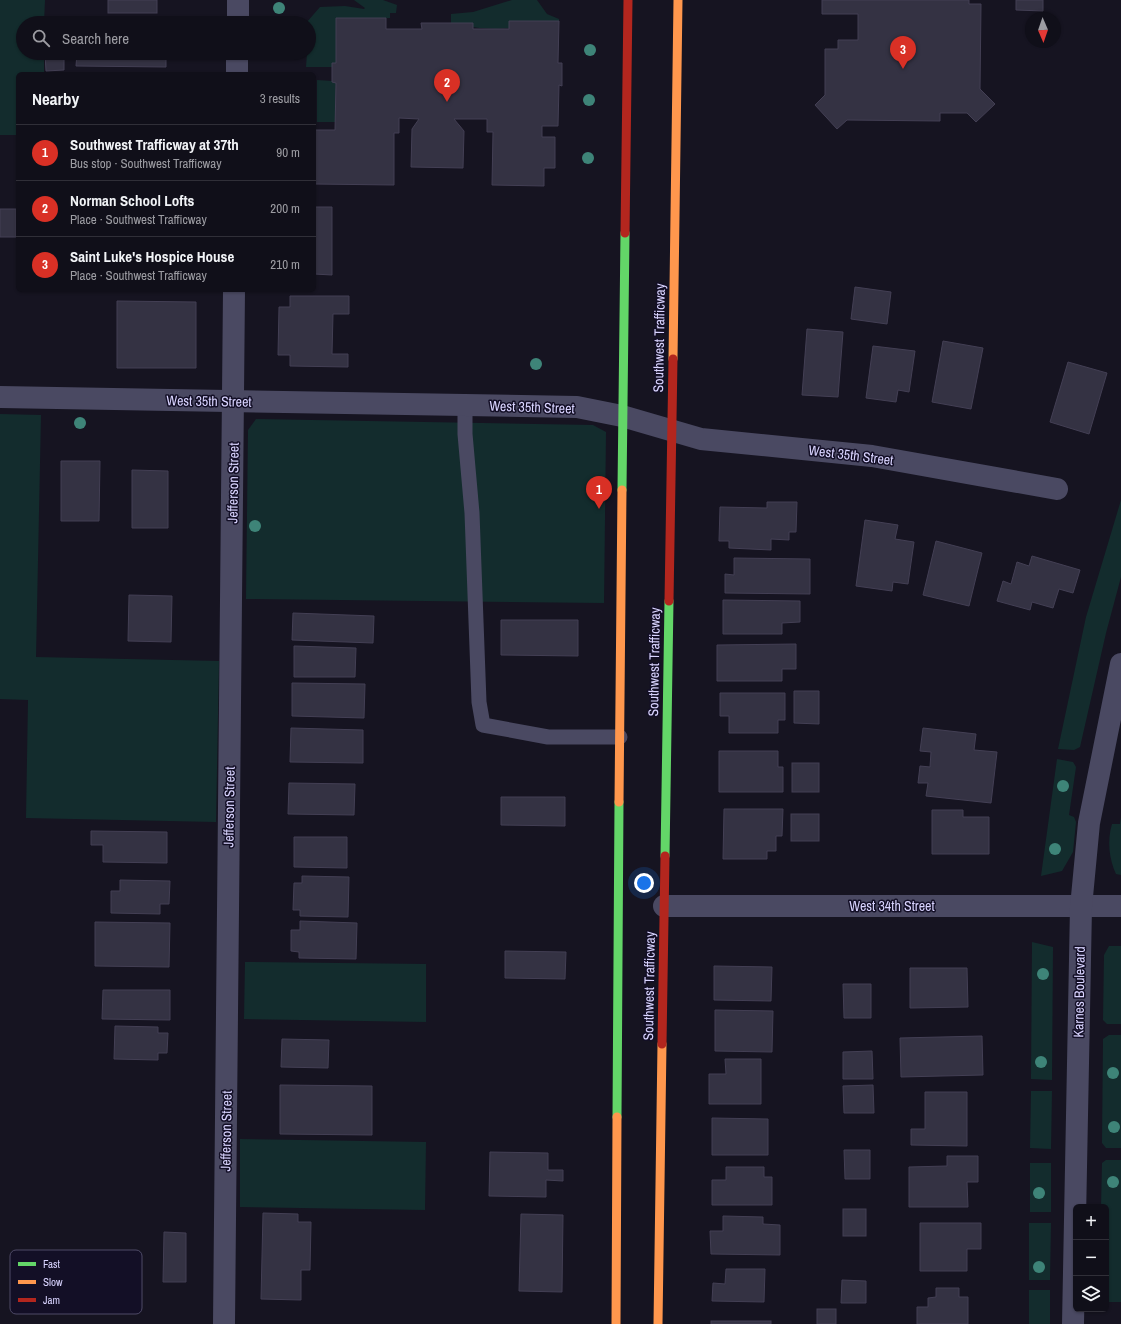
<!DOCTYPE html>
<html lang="en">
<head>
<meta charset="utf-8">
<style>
  :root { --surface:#100f19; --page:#1e1d26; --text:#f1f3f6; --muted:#9c9ca2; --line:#302f38; --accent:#d93025 }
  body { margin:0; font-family:"Archivo Narrow",sans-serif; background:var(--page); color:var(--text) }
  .controls { position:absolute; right:12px; bottom:12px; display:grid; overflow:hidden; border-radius:6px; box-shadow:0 1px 3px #0004 }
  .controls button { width:36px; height:36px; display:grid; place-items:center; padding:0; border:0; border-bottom:1px solid var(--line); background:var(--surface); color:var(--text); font:20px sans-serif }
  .compass { position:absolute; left:1025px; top:12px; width:36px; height:36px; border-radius:50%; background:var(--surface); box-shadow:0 1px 3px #0004; rotate:178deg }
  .you { position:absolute; left:644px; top:883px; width:14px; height:14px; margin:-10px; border:3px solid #fff; border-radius:50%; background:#1a73e8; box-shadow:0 0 0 6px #1a73e833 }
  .badge { display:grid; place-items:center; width:26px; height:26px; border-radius:50%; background:var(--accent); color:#fff; font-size:13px; font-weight:700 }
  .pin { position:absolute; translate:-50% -33px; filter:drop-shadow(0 1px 2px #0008) }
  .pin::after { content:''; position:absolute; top:21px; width:14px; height:12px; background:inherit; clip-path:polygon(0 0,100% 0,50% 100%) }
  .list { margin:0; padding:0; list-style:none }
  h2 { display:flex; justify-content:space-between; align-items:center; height:52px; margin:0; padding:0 16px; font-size:17px }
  h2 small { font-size:13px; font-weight:400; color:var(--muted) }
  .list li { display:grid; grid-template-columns:26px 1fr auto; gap:12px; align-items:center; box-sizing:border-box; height:56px; padding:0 16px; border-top:1px solid var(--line) }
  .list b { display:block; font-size:15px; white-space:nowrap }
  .list p { margin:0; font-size:13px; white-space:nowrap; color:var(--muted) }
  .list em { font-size:13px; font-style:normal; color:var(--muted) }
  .icon { flex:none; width:22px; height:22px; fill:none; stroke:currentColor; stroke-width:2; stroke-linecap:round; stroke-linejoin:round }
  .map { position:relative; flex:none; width:1121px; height:1324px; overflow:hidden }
  .search { position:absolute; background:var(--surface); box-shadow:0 1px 3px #0004; left:16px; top:16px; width:300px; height:44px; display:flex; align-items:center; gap:10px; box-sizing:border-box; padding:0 14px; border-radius:22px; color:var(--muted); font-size:15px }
  .panel { position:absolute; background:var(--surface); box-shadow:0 1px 3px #0004; left:16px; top:72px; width:300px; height:220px; border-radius:6px }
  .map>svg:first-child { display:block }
  .green { fill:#132c2d }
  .building { fill:#343243; stroke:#433f54 }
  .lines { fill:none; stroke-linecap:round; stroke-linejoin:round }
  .path { stroke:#44505f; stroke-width:2.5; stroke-dasharray:2 3; stroke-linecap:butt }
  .lane { stroke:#4a4962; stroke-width:15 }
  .street { stroke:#4a4962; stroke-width:22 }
  .fast { stroke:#63d668; stroke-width:9 }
  .slow { stroke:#ff974d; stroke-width:9 }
  .jam { stroke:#b3261e; stroke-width:9 }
  .tree { fill:#3e8478 }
  .labels { text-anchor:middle; stroke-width:3; stroke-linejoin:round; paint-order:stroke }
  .street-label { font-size:14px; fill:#d9d4ff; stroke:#130f26 }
  .key { fill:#130f26; stroke:#4e4a67; stroke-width:1 }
  .key-label { font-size:11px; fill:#d9d4ff }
</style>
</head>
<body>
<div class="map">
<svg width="1121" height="1324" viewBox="0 0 1121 1324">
  <rect width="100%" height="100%" fill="#161421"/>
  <!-- green -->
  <g class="green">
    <path d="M 0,0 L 45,0 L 44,23 L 23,23 L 23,53 L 44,53 L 44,74 L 18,74 L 18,135 L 0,135 Z"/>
    <path d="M 354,0 L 383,0 L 397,5 L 396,13 L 390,13 L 390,18 L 337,18 L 336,63 L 332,63 L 333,67 L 306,67 L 307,53 L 309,53 L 309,23 L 307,22 L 320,7 L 345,6 L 364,9 L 365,8 Z"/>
    <path d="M 512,0 L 537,0 L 547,14 L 559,19 L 559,21 C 519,28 491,33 451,23 L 451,14 L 473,12 Z"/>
    <path d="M 317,80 L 332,81 L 336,83 L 335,122 L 317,122 Z"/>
    <path d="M 0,414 L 41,415 L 36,657 L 219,661 L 216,822 L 26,818 L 28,700 L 0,699 Z"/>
    <path d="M 256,419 L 593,425 L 606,432 L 604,603 L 246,599 L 248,430 Z"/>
    <path d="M 1121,500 L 1121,577 L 1106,633 L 1080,747 L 1074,750 L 1058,749 L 1086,617 Z"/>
    <path d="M 1057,759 L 1073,762 L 1076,767 L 1069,815 L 1074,817 L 1076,822 L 1073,852 L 1062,871 L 1041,876 Z"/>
    <path d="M 1121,817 L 1121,875 L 1116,874 C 1109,859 1107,840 1112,824 L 1120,824 Z"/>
    <path d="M 1032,942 L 1053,947 L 1052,1080 L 1031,1079 Z"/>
    <path d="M 1109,946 L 1121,946 L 1121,1024 L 1107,1024 L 1103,1020 L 1104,955 Z"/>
    <path d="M 245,962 L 426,964 L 426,1022 L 244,1019 Z"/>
    <path d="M 1109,1035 L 1121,1035 L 1121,1148 L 1106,1148 L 1102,1143 L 1103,1039 Z"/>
    <path d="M 1031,1091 L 1052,1091 L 1051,1149 L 1030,1148 Z"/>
    <path d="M 240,1139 L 426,1142 L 425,1210 L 240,1207 Z"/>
    <path d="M 1106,1160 L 1121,1160 L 1121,1302 L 1106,1302 L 1106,1207 L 1101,1207 L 1102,1163 Z"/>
    <rect x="1030" y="1163" width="21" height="49"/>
    <path d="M 1029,1223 L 1051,1223 L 1050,1280 L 1029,1280 Z"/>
    <rect x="1029" y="1290" width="21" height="34"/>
  </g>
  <!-- building -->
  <g class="building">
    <rect x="108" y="0" width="49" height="13"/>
    <path d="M 822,0 L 969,0 L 969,4 L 981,4 L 980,89 L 995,104 L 976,122 L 967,113 L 940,113 L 940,121 L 847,120 L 837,129 L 815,105 L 825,95 L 825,49 L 838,49 L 838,40 L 858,40 L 858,14 L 822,14 Z"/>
    <path d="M 1016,0 L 1043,0 L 1043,11 L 1016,10 Z"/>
    <path d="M 336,18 L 386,18 L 386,29 L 422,29 L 421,23 L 473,23 L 473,29 L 509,29 L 509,21 L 559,21 L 558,63 L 562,63 L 562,86 L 559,85 L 558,126 L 542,126 L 542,137 L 555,137 L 555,168 L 544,168 L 544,186 L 492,185 L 493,132 L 487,132 L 487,119 L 454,119 L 464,131 L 463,168 L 411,167 L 412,129 L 419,119 L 399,118 L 399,133 L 394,133 L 394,185 L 314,184 L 314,130 L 335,130 L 336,83 L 332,82 L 332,63 L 336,63 Z"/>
    <path d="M 45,53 L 64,53 L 64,70 L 46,71 Z"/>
    <path d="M 77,53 L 166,53 L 166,67 L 76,66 Z"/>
    <path d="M 314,207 L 332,207 L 332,275 L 314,274 Z"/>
    <rect x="0" y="209" width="16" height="28"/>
    <path d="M 855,287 L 891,292 L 887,324 L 851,319 Z"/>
    <path d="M 290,296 L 349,296 L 349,314 L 333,314 L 332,354 L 348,354 L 348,367 L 290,366 L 290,355 L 278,355 L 279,307 L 290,307 Z"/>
    <path d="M 117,301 L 196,302 L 196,368 L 117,368 Z"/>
    <path d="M 807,329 L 843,332 L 838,397 L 802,395 Z"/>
    <path d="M 943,341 L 983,348 L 971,409 L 932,402 Z"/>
    <path d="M 873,346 L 915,351 L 909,392 L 898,390 L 896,402 L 866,398 Z"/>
    <path d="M 1068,362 L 1107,373 L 1089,434 L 1050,422 Z"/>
    <path d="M 61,461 L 100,461 L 99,521 L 61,521 Z"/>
    <path d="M 132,470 L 168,471 L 168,528 L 132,528 Z"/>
    <path d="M 767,502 L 797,502 L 796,532 L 789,532 L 789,540 L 771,539 L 771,550 L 729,548 L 729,541 L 719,541 L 720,507 L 767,508 Z"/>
    <path d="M 865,520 L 898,525 L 895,539 L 914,542 L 908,584 L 893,582 L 892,591 L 856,586 Z"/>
    <path d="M 936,541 L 982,553 L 969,606 L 923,595 Z"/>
    <path d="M 1032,556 L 1080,570 L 1073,593 L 1059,589 L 1053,608 L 1032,602 L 1030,610 L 997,601 L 1003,581 L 1011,584 L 1017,562 L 1029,566 Z"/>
    <path d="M 734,558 L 810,559 L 810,594 L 725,593 L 725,574 L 734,575 Z"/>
    <path d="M 129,595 L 172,596 L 171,642 L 128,641 Z"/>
    <path d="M 723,600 L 800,601 L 800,622 L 782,623 L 782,634 L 723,634 Z"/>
    <path d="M 293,613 L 374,616 L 373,643 L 292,640 Z"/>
    <path d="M 501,620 L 578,620 L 578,656 L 501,655 Z"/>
    <path d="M 796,644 L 796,669 L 782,669 L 782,681 L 717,681 L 717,645 Z"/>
    <path d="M 294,646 L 356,648 L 355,677 L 294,677 Z"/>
    <path d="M 292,683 L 365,684 L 364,718 L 292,716 Z"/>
    <path d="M 794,691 L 819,691 L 819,724 L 794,723 Z"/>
    <path d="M 720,693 L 785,693 L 785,720 L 778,720 L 778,733 L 729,733 L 729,716 L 720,716 Z"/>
    <path d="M 291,728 L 363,730 L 363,763 L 290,762 Z"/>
    <path d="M 923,728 L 976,734 L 974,750 L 997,752 L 991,803 L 926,796 L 928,783 L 918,783 L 920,766 L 930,767 L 931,752 L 920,751 Z"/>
    <path d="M 719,751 L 778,751 L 778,767 L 783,767 L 783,792 L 719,792 Z"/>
    <rect x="792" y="763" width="27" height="29"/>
    <path d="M 289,783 L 355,784 L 354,815 L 288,814 Z"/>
    <path d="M 501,797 L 565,797 L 565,826 L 501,825 Z"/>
    <path d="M 724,809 L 783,809 L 782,836 L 776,836 L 776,851 L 767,851 L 767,859 L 723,859 Z"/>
    <path d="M 932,810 L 963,810 L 963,817 L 989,817 L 989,854 L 932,854 Z"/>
    <rect x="791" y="814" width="28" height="27"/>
    <path d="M 91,831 L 167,832 L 167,863 L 103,862 L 103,845 L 91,845 Z"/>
    <path d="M 294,837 L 347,837 L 347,868 L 294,867 Z"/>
    <path d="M 302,876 L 349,877 L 348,917 L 300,916 L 300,910 L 293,910 L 294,883 L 302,883 Z"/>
    <path d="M 120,880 L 170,881 L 169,904 L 160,904 L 160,914 L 111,913 L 111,891 L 120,891 Z"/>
    <path d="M 300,921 L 357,923 L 356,959 L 299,958 L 299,952 L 291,951 L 291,930 L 300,930 Z"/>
    <path d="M 95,922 L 170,923 L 169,967 L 95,966 Z"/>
    <path d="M 505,951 L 566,952 L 565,979 L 505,978 Z"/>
    <path d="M 714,966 L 772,967 L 771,1001 L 714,1000 Z"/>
    <path d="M 910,968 L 967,968 L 968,1007 L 910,1008 Z"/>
    <path d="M 843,984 L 871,984 L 871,1018 L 844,1018 Z"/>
    <path d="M 103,990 L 170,990 L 170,1020 L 102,1019 Z"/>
    <path d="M 715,1010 L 773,1011 L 772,1052 L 715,1051 Z"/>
    <path d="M 115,1026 L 158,1027 L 158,1033 L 168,1033 L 167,1053 L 158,1053 L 158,1060 L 114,1059 Z"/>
    <path d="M 982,1036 L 983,1075 L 901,1077 L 900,1038 Z"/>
    <path d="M 282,1039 L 329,1040 L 328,1068 L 281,1067 Z"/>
    <path d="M 872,1051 L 873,1079 L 843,1079 L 843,1052 Z"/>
    <path d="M 725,1059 L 761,1059 L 761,1104 L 709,1104 L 709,1074 L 726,1074 Z"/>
    <path d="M 280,1085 L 372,1086 L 372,1135 L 280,1134 Z"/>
    <path d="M 873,1085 L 874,1113 L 844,1113 L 843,1086 Z"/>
    <path d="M 925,1092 L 967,1092 L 967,1146 L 911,1145 L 911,1129 L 925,1129 Z"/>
    <path d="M 712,1118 L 768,1119 L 768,1155 L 712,1155 Z"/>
    <path d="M 844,1150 L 870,1150 L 870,1179 L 845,1179 Z"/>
    <path d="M 490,1152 L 548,1153 L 548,1170 L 563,1170 L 563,1181 L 546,1180 L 546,1197 L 489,1196 Z"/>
    <path d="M 947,1156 L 978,1156 L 978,1182 L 967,1182 L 968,1207 L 909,1207 L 909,1167 L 947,1166 Z"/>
    <path d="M 726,1167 L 764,1167 L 764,1177 L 772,1177 L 772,1205 L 712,1205 L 712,1180 L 726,1180 Z"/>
    <rect x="843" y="1209" width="23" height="27"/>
    <path d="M 263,1213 L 298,1214 L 298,1222 L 311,1222 L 310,1270 L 301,1270 L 301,1300 L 261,1299 Z"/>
    <path d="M 521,1214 L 563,1215 L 562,1292 L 519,1291 Z"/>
    <path d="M 723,1216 L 763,1217 L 763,1224 L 780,1225 L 780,1255 L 711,1254 L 710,1231 L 723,1231 Z"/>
    <path d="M 920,1223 L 981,1223 L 981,1249 L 967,1249 L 967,1271 L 920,1271 Z"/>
    <path d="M 164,1232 L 186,1233 L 186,1282 L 163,1282 Z"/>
    <path d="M 726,1269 L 765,1269 L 764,1302 L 712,1301 L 713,1283 L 725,1284 Z"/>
    <path d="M 842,1280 L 866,1281 L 866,1303 L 841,1303 Z"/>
    <path d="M 936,1288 L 959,1288 L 959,1297 L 968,1297 L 968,1324 L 917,1324 L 917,1307 L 928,1307 L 928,1298 L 936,1297 Z"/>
    <rect x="817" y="1309" width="19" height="15"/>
    <rect x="711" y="1321" width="60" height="3"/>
  </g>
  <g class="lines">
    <!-- path -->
    <path class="path" d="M 275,74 L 282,74"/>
    <!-- lane -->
    <path class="lane" d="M 465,405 L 465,434 L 472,513 L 479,702 L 483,725 L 548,737 L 620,737"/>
    <!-- street -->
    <g class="street">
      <path d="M 238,23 L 238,0"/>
      <path d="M 237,74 L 237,53"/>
      <path d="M 0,397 L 577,407 L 622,416 L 701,439 L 872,456 L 1057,489"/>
      <path d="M 664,906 L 1121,906"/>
      <path d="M 224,1324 L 234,290"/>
      <path d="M 1073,1324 L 1081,907 L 1089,823 L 1121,664"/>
    </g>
    <!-- fast -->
    <g class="fast">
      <path d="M 622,490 L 625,233"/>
      <path d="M 665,856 L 669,601"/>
      <path d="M 617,1117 L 619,802"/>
    </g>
    <!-- slow -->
    <g class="slow">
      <path d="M 673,359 L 678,0"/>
      <path d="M 619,802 L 622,490"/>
      <path d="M 616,1324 L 617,1117"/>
      <path d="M 658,1324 L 662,1044"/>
    </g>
    <!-- jam -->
    <g class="jam">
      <path d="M 625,233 L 628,0"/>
      <path d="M 669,601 L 673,359"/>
      <path d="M 662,1044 L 665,856"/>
    </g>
  </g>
  <!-- trees -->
  <g class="tree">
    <circle cx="279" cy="8" r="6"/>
    <circle cx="590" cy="50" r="6"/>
    <circle cx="589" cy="100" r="6"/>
    <circle cx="588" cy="158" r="6"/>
    <circle cx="536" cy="364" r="6"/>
    <circle cx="80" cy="423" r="6"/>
    <circle cx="255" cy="526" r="6"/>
    <circle cx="1063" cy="786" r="6"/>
    <circle cx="1055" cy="849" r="6"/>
    <circle cx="1043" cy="974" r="6"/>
    <circle cx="1041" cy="1062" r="6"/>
    <circle cx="1113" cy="1073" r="6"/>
    <circle cx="1114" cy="1127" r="6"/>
    <circle cx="1113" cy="1182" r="6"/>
    <circle cx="1039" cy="1193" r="6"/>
    <circle cx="1039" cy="1267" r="6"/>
  </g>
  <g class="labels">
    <!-- street labels -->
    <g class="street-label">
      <text transform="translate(659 338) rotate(-89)" y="5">Southwest Trafficway</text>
      <text transform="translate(209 401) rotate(1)" y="5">West 35th Street</text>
      <text transform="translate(532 407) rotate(2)" y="5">West 35th Street</text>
      <text transform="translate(851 455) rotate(7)" y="5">West 35th Street</text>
      <text transform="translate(233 483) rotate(-89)" y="5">Jefferson Street</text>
      <text transform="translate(654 662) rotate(-89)" y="5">Southwest Trafficway</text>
      <text transform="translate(229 807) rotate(-89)" y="5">Jefferson Street</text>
      <text x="892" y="911">West 34th Street</text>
      <text transform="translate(649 986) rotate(-89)" y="5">Southwest Trafficway</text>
      <text transform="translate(1079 992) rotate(-89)" y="5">Karnes Boulevard</text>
      <text transform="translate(226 1131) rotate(-89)" y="5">Jefferson Street</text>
    </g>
  </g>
  <!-- legend -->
  <rect x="10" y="1250" width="132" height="64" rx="6" class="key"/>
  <rect x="18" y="1262" width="18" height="4" fill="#63d668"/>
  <rect x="18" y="1280" width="18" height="4" fill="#ff974d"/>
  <rect x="18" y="1298" width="18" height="4" fill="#b3261e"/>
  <g class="key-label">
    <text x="43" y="1268">Fast</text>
    <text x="43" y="1286">Slow</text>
    <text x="43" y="1304">Jam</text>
  </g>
</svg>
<div class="controls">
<button>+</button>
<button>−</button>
<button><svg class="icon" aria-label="layers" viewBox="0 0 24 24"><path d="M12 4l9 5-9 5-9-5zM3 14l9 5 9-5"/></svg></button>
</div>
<svg class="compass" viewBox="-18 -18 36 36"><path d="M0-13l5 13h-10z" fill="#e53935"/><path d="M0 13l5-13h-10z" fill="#9c9ca2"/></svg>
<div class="you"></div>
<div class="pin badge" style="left:599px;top:509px">1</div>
<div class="pin badge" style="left:447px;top:102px">2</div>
<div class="pin badge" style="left:903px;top:69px">3</div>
<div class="search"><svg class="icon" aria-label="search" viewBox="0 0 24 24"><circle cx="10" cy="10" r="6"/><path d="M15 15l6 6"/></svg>Search here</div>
<section class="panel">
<h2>Nearby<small>3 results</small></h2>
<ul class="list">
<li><span class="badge">1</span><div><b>Southwest Trafficway at 37th</b><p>Bus stop · Southwest Trafficway</p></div><em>90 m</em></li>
<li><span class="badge">2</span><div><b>Norman School Lofts</b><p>Place · Southwest Trafficway</p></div><em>200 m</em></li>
<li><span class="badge">3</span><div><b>Saint Luke's Hospice House</b><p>Place · Southwest Trafficway</p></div><em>210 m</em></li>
</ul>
</section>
</div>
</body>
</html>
